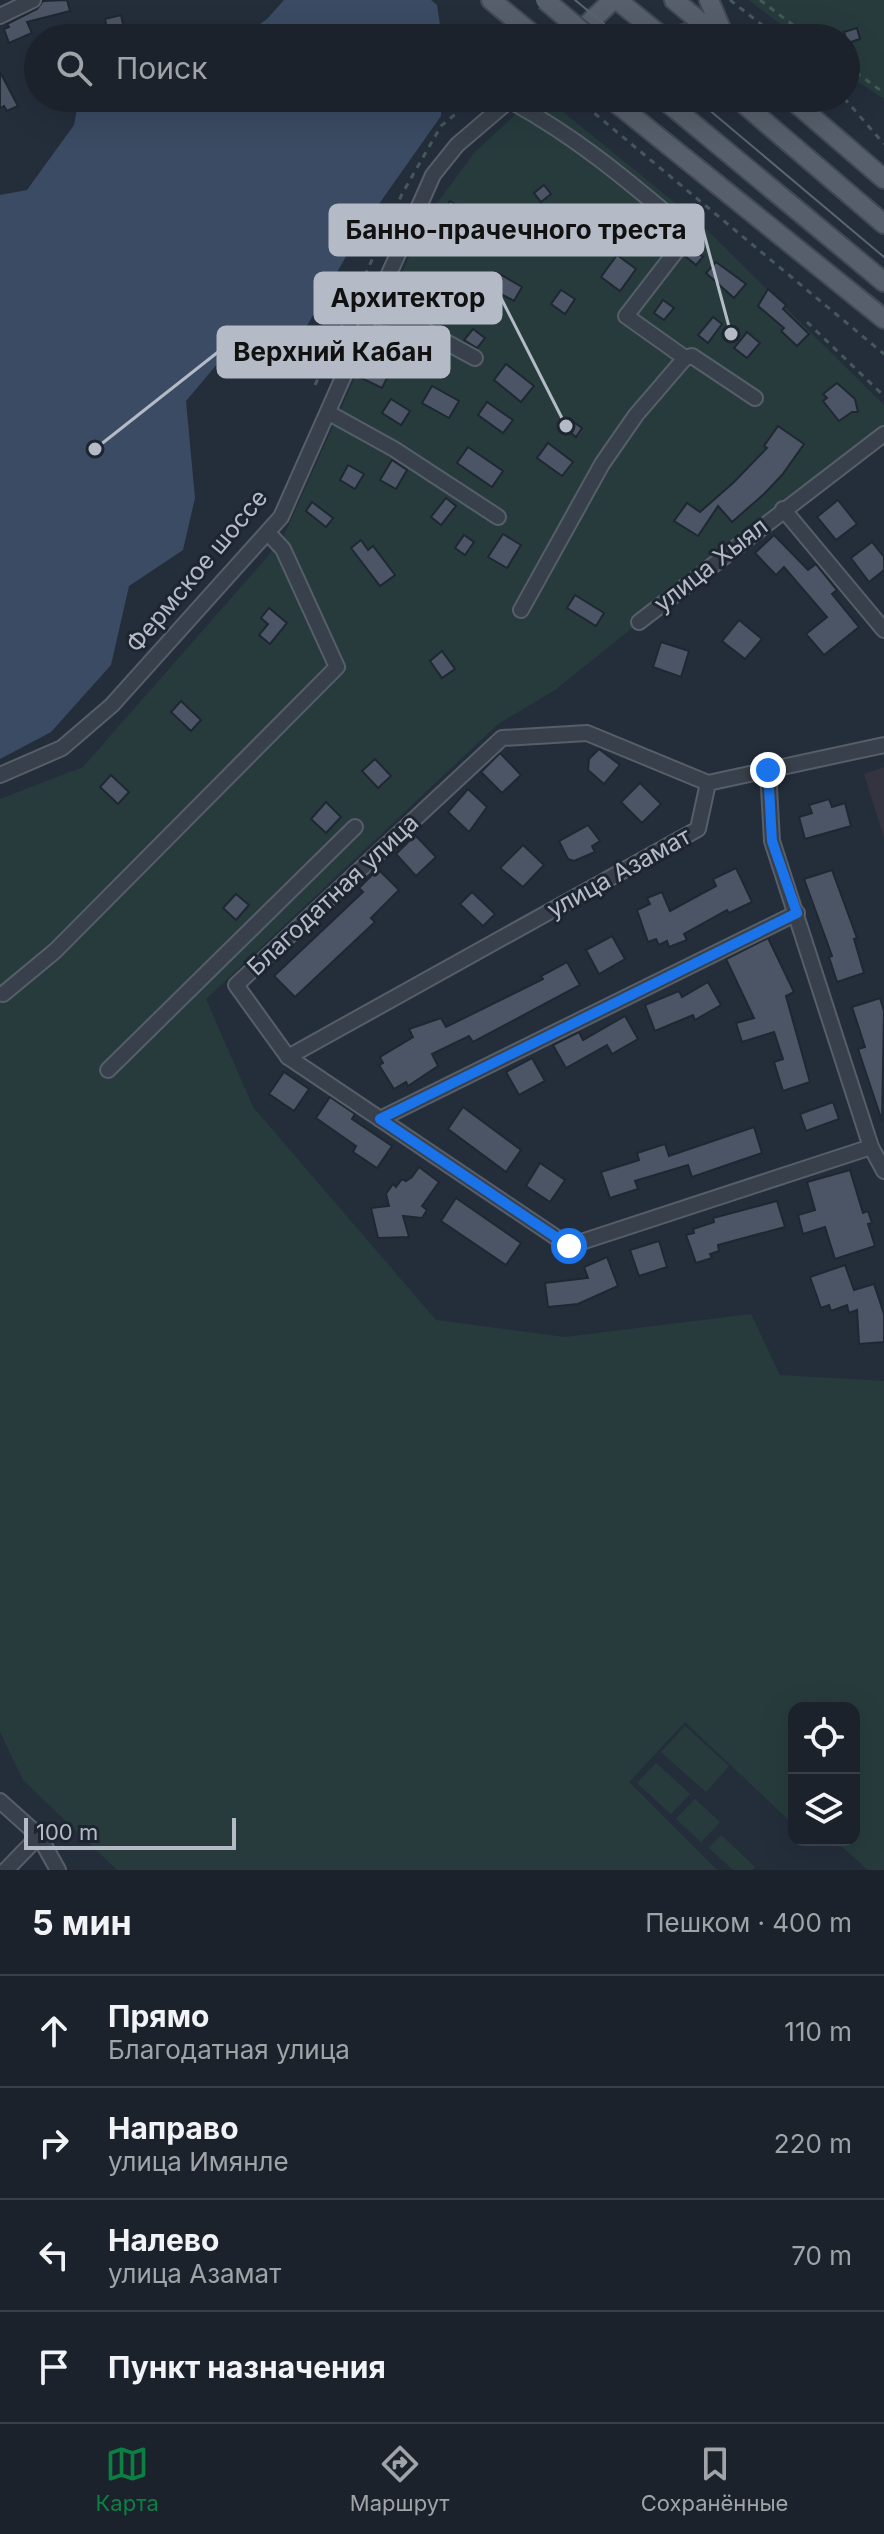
<!DOCTYPE html>
<html lang="ru">
<head>
<meta charset="utf-8">
<style>
  :root { --surface:#1b222c; --page:#242a34; --text:#f1f3f6; --muted:#a0a4a9; --line:#393f48; --accent:#0b8043 }
  body { margin:0; font-family:Inter,sans-serif; background:var(--page); color:var(--text) }
  .controls { position:absolute; right:24px; bottom:24px; display:grid; overflow:hidden; border-radius:16px; box-shadow:0 8px 32px #0002 }
  .controls button { width:72px; height:72px; display:grid; place-items:center; padding:0; border:0; border-bottom:2px solid var(--line); background:var(--surface); color:var(--text); font:40px sans-serif }
  .scale { position:absolute; left:24px; bottom:20px; width:212px; box-sizing:border-box; padding-left:8px; border:4px solid #b4bbc7; border-top:0; font-size:22px; line-height:28px; white-space:nowrap; color:#b4bbc7; -webkit-text-stroke:6px #1d2530; paint-order:stroke }
  .stop { position:absolute; width:24px; height:24px; margin:-18px; border:6px solid #1a73e8; border-radius:50%; background:#fff }
  .stop.end { background:#1a73e8; border-color:#fff; box-shadow:0 2px 8px #0008 }
  .list { margin:0; padding:0; list-style:none }
  h2 { display:flex; justify-content:space-between; align-items:center; height:104px; margin:0; padding:0 32px; font-size:34px }
  h2 small { font-size:26px; font-weight:400; color:var(--muted) }
  .list li { display:grid; grid-template-columns:52px 1fr auto; gap:24px; align-items:center; box-sizing:border-box; height:112px; padding:0 32px; border-top:2px solid var(--line) }
  .list b { display:block; font-size:30px; white-space:nowrap }
  .list p { margin:0; font-size:26px; white-space:nowrap; color:var(--muted) }
  .list em { font-size:26px; font-style:normal; color:var(--muted) }
  .icon { flex:none; width:44px; height:44px; fill:none; stroke:currentColor; stroke-width:2; stroke-linecap:round; stroke-linejoin:round }
  .map { position:relative; flex:none; width:884px; height:1870px; overflow:hidden }
  .search { position:absolute; background:var(--surface); box-shadow:0 8px 32px #0002; left:24px; right:24px; top:24px; height:88px; display:flex; align-items:center; gap:20px; box-sizing:border-box; padding:0 28px; border-radius:44px; color:var(--muted); font-size:30px }
  .sheet { height:552px; background:var(--surface) }
  nav { display:flex; justify-content:space-around; align-items:center; box-sizing:border-box; height:112px; border-top:2px solid var(--line); background:var(--surface); font-size:22px; color:var(--muted) }
  nav a { display:grid; justify-items:center; gap:4px }
  nav .on { color:var(--accent) }
  .map>svg:first-child { display:block }
  .medical { fill:#343340 }
  .green { fill:#273b3d }
  .water { fill:#3b4b63 }
  .building { fill:#4b5565; stroke:#1f2732; stroke-width:2 }
  .lines { fill:none; stroke-linecap:round; stroke-linejoin:round }
  .minor-casing { stroke:#565e69; stroke-width:18 }
  .major-casing { stroke:#414954; stroke-width:22 }
  .path { stroke:#46585b; stroke-width:3; stroke-dasharray:6 6; stroke-linecap:butt }
  .minor { stroke:#38404b; stroke-width:14 }
  .major { stroke:#565f6b; stroke-width:18 }
  .tram { stroke:#5a6472; stroke-width:2 }
  .major-bridge-casing { stroke:#414954; stroke-width:22; stroke-linecap:butt }
  .major-bridge { stroke:#565f6b; stroke-width:18 }
  .route { stroke:#1a73e8; stroke-width:10 }
  .labels { text-anchor:middle; stroke-width:6; stroke-linejoin:round; paint-order:stroke }
  .street-label { font-size:24px; fill:#b4bbc7; stroke:#1d2530 }
  .leader { fill:none; stroke:#b4bbc7; stroke-width:3 }
  .callout-dot { fill:#b4bbc7; stroke:#1d2530; stroke-width:3 }
  .callout { fill:#b4bbc7; stroke:#b4bbc7; stroke-width:3 }
  .callout-label { font-size:26px; text-anchor:middle; font-weight:bold; fill:#111 }
</style>
</head>
<body>
<div class="map">
<svg width="884" height="1870" viewBox="0 0 884 1870">
  <rect width="100%" height="100%" fill="#242e3b"/>
  <!-- medical -->
  <path class="medical" d="M 884,767 L 884,838 L 864,774 Z"/>
  <!-- green -->
  <g class="green">
    <path d="M 749,0 L 884,0 L 884,99 L 846,74 L 846,38 L 798,38 Z"/>
    <path d="M 533,98 L 546,98 L 701,224 L 884,405 L 884,426 L 555,690 L 498,724 L 206,999 L 253,1107 L 436,1320 L 565,1337 L 751,1314 L 780,1375 L 884,1381 L 884,1870 L 868,1870 L 834,1840 L 854,1840 L 854,1708 L 794,1708 L 793,1824 L 685,1722 L 629,1782 L 717,1870 L 117,1870 L 23,1780 L 0,1732 L 0,799 L 83,767 L 282,540 L 428,215 L 475,152 Z"/>
    <path d="M 685,1726 L 729,1766 L 706,1792 L 661,1752 Z"/>
    <path d="M 656,1763 L 690,1794 L 671,1814 L 637,1783 Z"/>
    <path d="M 695,1799 L 720,1822 L 701,1842 L 676,1819 Z"/>
    <path d="M 721,1835 L 755,1867 L 752,1870 L 733,1870 L 709,1848 Z"/>
  </g>
  <!-- water -->
  <g class="water">
    <path d="M 284,0 L 431,0 L 437,5 L 442,38 L 241,38 L 267,19 Z"/>
    <path d="M 79,98 L 442,98 L 441,116 L 362,228 L 290,356 L 259,376 L 218,363 L 186,401 L 195,498 L 183,550 L 129,586 L 111,665 L 51,732 L 0,759 L 0,195 L 27,190 L 74,125 Z"/>
  </g>
  <!-- building -->
  <g class="building">
    <path d="M 67,0 L 70,11 L 27,22 L 32,33 L 9,43 L 4,29 L 9,27 L 7,24 L 37,9 L 43,1 Z"/>
    <path d="M 121,15 L 126,38 L 109,38 L 105,19 Z"/>
    <path d="M 857,28 L 860,39 L 848,43 L 844,32 Z"/>
    <path d="M 0,72 L 18,106 L 7,111 L 4,106 L 0,108 Z"/>
    <path d="M 544,185 L 551,194 L 541,202 L 534,193 Z"/>
    <path d="M 450,201 L 474,216 L 466,229 L 442,215 Z"/>
    <path d="M 692,247 L 703,257 L 696,265 L 685,256 Z"/>
    <path d="M 617,255 L 636,269 L 620,291 L 601,277 Z"/>
    <path d="M 716,262 L 746,284 L 734,298 L 706,273 Z"/>
    <path d="M 498,273 L 522,287 L 514,301 L 490,288 Z"/>
    <path d="M 768,289 L 786,305 L 783,309 L 809,334 L 797,346 L 781,331 L 784,328 L 758,306 Z"/>
    <path d="M 561,290 L 575,299 L 565,314 L 551,304 Z"/>
    <path d="M 663,300 L 674,308 L 664,320 L 654,313 Z"/>
    <path d="M 713,317 L 722,324 L 708,343 L 698,335 Z"/>
    <path d="M 473,329 L 485,338 L 477,348 L 464,340 Z"/>
    <path d="M 747,332 L 760,343 L 747,358 L 734,348 Z"/>
    <path d="M 366,358 L 391,370 L 382,388 L 357,376 Z"/>
    <path d="M 506,364 L 534,386 L 521,402 L 494,380 Z"/>
    <path d="M 837,383 L 855,399 L 858,412 L 852,412 L 839,421 L 823,401 L 827,398 L 823,394 Z"/>
    <path d="M 432,386 L 459,401 L 449,418 L 422,403 Z"/>
    <path d="M 391,399 L 410,411 L 401,425 L 382,413 Z"/>
    <path d="M 487,402 L 513,420 L 503,433 L 478,415 Z"/>
    <path d="M 572,421 L 582,428 L 576,437 L 566,429 Z"/>
    <path d="M 778,426 L 804,444 L 782,475 L 764,494 L 732,522 L 718,506 L 698,536 L 674,521 L 687,503 L 700,512 L 733,483 L 767,448 L 764,446 Z"/>
    <path d="M 548,443 L 573,462 L 562,476 L 537,458 Z"/>
    <path d="M 468,447 L 503,471 L 492,487 L 457,463 Z"/>
    <path d="M 392,460 L 407,470 L 396,489 L 380,480 Z"/>
    <path d="M 348,465 L 364,474 L 355,489 L 340,480 Z"/>
    <path d="M 446,498 L 456,506 L 441,525 L 431,517 Z"/>
    <path d="M 838,500 L 857,524 L 836,540 L 817,517 Z"/>
    <path d="M 312,502 L 333,518 L 326,527 L 306,511 Z"/>
    <path d="M 503,534 L 521,545 L 507,568 L 488,557 Z"/>
    <path d="M 464,535 L 474,542 L 465,555 L 455,548 Z"/>
    <path d="M 774,535 L 808,570 L 816,564 L 837,590 L 832,594 L 859,627 L 824,655 L 806,634 L 827,617 L 784,567 L 776,575 L 755,553 Z"/>
    <path d="M 361,540 L 368,550 L 373,546 L 395,575 L 380,586 L 351,548 Z"/>
    <path d="M 872,542 L 884,557 L 884,570 L 869,582 L 851,558 Z"/>
    <path d="M 575,595 L 604,613 L 596,626 L 567,608 Z"/>
    <path d="M 269,608 L 287,623 L 270,644 L 259,635 L 268,624 L 261,618 Z"/>
    <path d="M 739,620 L 762,639 L 745,659 L 722,641 Z"/>
    <path d="M 661,642 L 689,651 L 681,677 L 653,667 Z"/>
    <path d="M 442,651 L 455,669 L 442,678 L 430,661 Z"/>
    <path d="M 181,701 L 201,720 L 191,731 L 171,712 Z"/>
    <path d="M 599,749 L 620,765 L 604,784 L 588,770 L 589,759 Z"/>
    <path d="M 500,753 L 521,775 L 502,793 L 481,772 Z"/>
    <path d="M 375,759 L 391,776 L 378,788 L 362,771 Z"/>
    <path d="M 111,775 L 129,792 L 118,804 L 100,787 Z"/>
    <path d="M 640,783 L 661,804 L 642,823 L 621,802 Z"/>
    <path d="M 468,789 L 487,807 L 469,832 L 448,812 Z"/>
    <path d="M 829,799 L 832,807 L 845,803 L 851,826 L 805,839 L 799,817 L 812,813 L 809,805 Z"/>
    <path d="M 326,802 L 341,817 L 326,833 L 311,819 Z"/>
    <path d="M 588,825 L 600,841 L 592,846 L 595,852 L 574,861 L 568,859 L 559,841 Z"/>
    <path d="M 415,835 L 436,857 L 416,876 L 396,854 Z"/>
    <path d="M 523,845 L 544,865 L 523,887 L 500,868 Z"/>
    <path d="M 736,868 L 752,902 L 729,913 L 727,910 L 684,934 L 687,940 L 669,947 L 667,941 L 659,945 L 656,939 L 648,942 L 637,910 L 650,904 L 647,898 L 662,892 L 670,911 L 716,886 L 713,879 Z"/>
    <path d="M 378,869 L 399,890 L 371,918 L 375,922 L 295,997 L 274,976 L 363,892 L 359,888 Z"/>
    <path d="M 832,870 L 857,938 L 854,939 L 864,973 L 837,982 L 829,957 L 832,956 L 804,879 Z"/>
    <path d="M 472,892 L 495,914 L 483,926 L 460,904 Z"/>
    <path d="M 236,894 L 249,905 L 236,920 L 223,908 Z"/>
    <path d="M 612,936 L 625,959 L 599,974 L 586,950 Z"/>
    <path d="M 768,938 L 794,992 L 786,996 L 810,1082 L 783,1091 L 774,1062 L 783,1059 L 774,1032 L 742,1042 L 736,1023 L 754,1018 L 726,959 Z"/>
    <path d="M 567,962 L 580,985 L 473,1042 L 469,1036 L 432,1054 L 438,1066 L 408,1086 L 406,1082 L 394,1089 L 379,1065 L 383,1063 L 380,1057 L 413,1037 L 409,1029 L 441,1018 L 446,1027 L 543,979 L 541,976 Z"/>
    <path d="M 708,982 L 721,1005 L 695,1020 L 693,1015 L 655,1031 L 645,1005 L 679,991 L 682,997 Z"/>
    <path d="M 880,998 L 884,1011 L 882,1121 L 858,1049 L 865,1047 L 852,1007 Z"/>
    <path d="M 625,1016 L 638,1039 L 612,1054 L 607,1045 L 566,1068 L 553,1045 L 579,1032 L 583,1040 Z"/>
    <path d="M 532,1058 L 545,1081 L 519,1095 L 506,1072 Z"/>
    <path d="M 284,1072 L 309,1089 L 294,1111 L 269,1094 Z"/>
    <path d="M 330,1097 L 355,1114 L 352,1119 L 392,1146 L 377,1168 L 353,1152 L 356,1146 L 316,1118 Z"/>
    <path d="M 833,1102 L 839,1119 L 806,1131 L 800,1114 Z"/>
    <path d="M 463,1107 L 521,1150 L 506,1172 L 448,1129 Z"/>
    <path d="M 754,1127 L 762,1153 L 692,1177 L 688,1165 L 635,1181 L 638,1189 L 610,1198 L 601,1172 L 639,1160 L 637,1153 L 665,1144 L 669,1156 Z"/>
    <path d="M 540,1163 L 565,1180 L 550,1202 L 526,1186 Z"/>
    <path d="M 419,1167 L 439,1182 L 422,1206 L 427,1210 L 422,1218 L 403,1216 L 409,1237 L 378,1238 L 371,1208 L 389,1206 L 386,1194 L 393,1184 L 396,1187 L 402,1179 L 406,1181 L 412,1177 Z"/>
    <path d="M 850,1170 L 863,1213 L 868,1211 L 872,1223 L 868,1224 L 875,1246 L 835,1259 L 825,1227 L 803,1234 L 798,1215 L 815,1210 L 807,1182 Z"/>
    <path d="M 456,1198 L 521,1243 L 506,1265 L 441,1221 Z"/>
    <path d="M 777,1201 L 785,1227 L 718,1245 L 719,1251 L 710,1254 L 712,1258 L 696,1263 L 686,1235 L 694,1233 L 693,1229 L 714,1222 L 713,1218 Z"/>
    <path d="M 659,1241 L 667,1267 L 639,1276 L 630,1250 Z"/>
    <path d="M 607,1257 L 618,1286 L 578,1304 L 548,1307 L 545,1283 L 588,1278 L 584,1267 Z"/>
    <path d="M 845,1265 L 854,1290 L 874,1284 L 884,1314 L 884,1342 L 859,1344 L 857,1310 L 849,1313 L 847,1305 L 831,1311 L 829,1305 L 821,1308 L 810,1277 Z"/>
  </g>
  <g class="lines">
    <!-- minor casing -->
    <g class="minor-casing">
      <g id="minor">
        <path d="M 0,16 L 33,0"/>
        <path d="M 509,100 C 581,140 628,181 690,233 L 626,316 L 685,358 L 692,356 L 755,398"/>
        <path d="M 369,315 L 411,323 L 475,358"/>
        <path d="M 329,413 L 394,449 L 498,517"/>
        <path d="M 783,509 L 884,630"/>
        <path d="M 521,610 L 602,464 L 636,415 L 685,358"/>
        <path d="M 639,622 L 884,434"/>
        <path d="M 768,770 L 772,841 L 871,1147 L 884,1171"/>
        <path d="M 0,775 L 62,748 L 112,705 L 281,517 L 433,175 L 457,145 L 512,98"/>
        <path d="M 708,783 L 587,733 L 502,738 L 236,985 L 288,1057 L 569,1246 L 871,1147"/>
        <path d="M 3,994 L 55,951 L 337,667 L 283,549 L 268,533"/>
        <path d="M 288,1057 L 698,829 L 708,783 L 884,745"/>
        <path d="M 108,1070 L 355,827"/>
        <path d="M 380,1119 L 797,913"/>
        <path d="M 0,1801 L 39,1836 L 58,1870"/>
        <path d="M 6,1870 L 39,1836"/>
      </g>
    </g>
    <!-- major casing -->
    <g class="major-casing">
      <g id="major">
        <path d="M 491,0 L 537,38"/>
        <path d="M 617,0 L 664,38"/>
        <path d="M 674,0 L 720,38"/>
        <path d="M 709,0 L 725,38"/>
        <path d="M 573,38 L 613,0"/>
        <path d="M 670,38 L 687,33 L 716,38"/>
        <path d="M 610,98 L 884,319"/>
        <path d="M 662,98 L 884,282"/>
        <path d="M 737,98 L 884,224"/>
        <path d="M 790,98 L 884,179"/>
      </g>
    </g>
    <!-- path -->
    <g class="path">
      <path d="M 730,0 L 779,38"/>
      <path d="M 760,0 L 810,38"/>
      <path d="M 846,65 L 884,93"/>
      <path d="M 576,98 L 884,354"/>
      <path d="M 844,98 L 884,144"/>
      <path d="M 807,322 L 884,396"/>
      <path d="M 315,385 L 402,194 L 441,126 L 475,98"/>
    </g>
    <!-- minor -->
    <use href="#minor" class="minor"/>
    <!-- major -->
    <use href="#major" class="major"/>
    <!-- tram -->
    <g class="tram">
      <path d="M 575,0 L 621,38"/>
      <path d="M 695,98 L 884,257"/>
    </g>
    <!-- major-bridge casing -->
    <g class="major-bridge-casing">
      <path id="major-bridge" d="M 545,0 L 590,38"/>
    </g>
    <!-- major-bridge -->
    <use href="#major-bridge" class="major-bridge"/>
  </g>
  <g class="lines">
    <!-- route -->
    <path class="route" d="M 569,1246 L 380,1119 L 797,913 L 772,841 L 768,770"/>
  </g>
  <g class="labels">
    <!-- street labels -->
    <g class="street-label">
      <text transform="translate(711 565) rotate(-38)" y="8">улица Хыял</text>
      <text transform="translate(197 571) rotate(-50)" y="8">Фермское шоссе</text>
      <text transform="translate(619 873) rotate(-29)" y="8">улица Азамат</text>
      <text transform="translate(333 895) rotate(-43)" y="8">Благодатная улица</text>
    </g>
  </g>
  <!-- callouts -->
  <path class="leader" d="M731 334L703 230M566 426L501 298M95 449L218 352"/>
  <g class="callout-dot">
    <circle cx="731" cy="334" r="8"/>
    <circle cx="566" cy="426" r="8"/>
    <circle cx="95" cy="449" r="8"/>
  </g>
  <g class="callout">
    <rect x="330" y="205" width="373" height="50" rx="8"/>
    <rect x="315" y="273" width="186" height="50" rx="8"/>
    <rect x="218" y="327" width="231" height="50" rx="8"/>
  </g>
  <g class="callout-label">
    <text x="516" y="239">Банно-прачечного треста</text>
    <text x="408" y="307">Архитектор</text>
    <text x="333" y="361">Верхний Кабан</text>
  </g>
</svg>
<div class="controls">
<button><svg class="icon" aria-label="locate" viewBox="0 0 24 24"><circle cx="12" cy="12" r="6"/><path d="M12 2v4M12 18v4M2 12h4M18 12h4"/></svg></button>
<button><svg class="icon" aria-label="layers" viewBox="0 0 24 24"><path d="M12 4l9 5-9 5-9-5zM3 14l9 5 9-5"/></svg></button>
</div>
<div class="scale">100 m</div>
<div class="stop" style="left:569px;top:1246px"></div>
<div class="stop end" style="left:768px;top:770px"></div>
<div class="search"><svg class="icon" aria-label="search" viewBox="0 0 24 24"><circle cx="10" cy="10" r="6"/><path d="M15 15l6 6"/></svg>Поиск</div>
</div>
<section class="sheet">
<h2>5 мин<small>Пешком · 400 m</small></h2>
<ul class="list">
<li><svg class="icon" aria-label="ahead" viewBox="0 0 24 24"><path d="M12 20V5M6 11l6-6 6 6"/></svg><div><b>Прямо</b><p>Благодатная улица</p></div><em>110 m</em></li>
<li><svg class="icon" aria-label="right" viewBox="0 0 24 24"><path d="M7 20v-9h11M14 6l5 5-5 5"/></svg><div><b>Направо</b><p>улица Имянле</p></div><em>220 m</em></li>
<li><svg class="icon" aria-label="left" viewBox="0 0 24 24"><path d="M17 20v-9H6M10 6l-5 5 5 5"/></svg><div><b>Налево</b><p>улица Азамат</p></div><em>70 m</em></li>
<li><svg class="icon" aria-label="arrive" viewBox="0 0 24 24"><path d="M6 21V4h12l-3 4 3 4H6"/></svg><div><b>Пункт назначения</b></div></li>
</ul>
</section>
<nav>
<a class="on"><svg class="icon" aria-label="map" viewBox="0 0 24 24"><path d="M3 6l6-2 6 2 6-2v14l-6 2-6-2-6 2zM9 4v14M15 6v14"/></svg>Карта</a>
<a><svg class="icon" aria-label="directions" viewBox="0 0 24 24"><path d="M12 3l9 9-9 9-9-9zM9 14v-3h6M13 9l2 2-2 2"/></svg>Маршрут</a>
<a><svg class="icon" aria-label="saved" viewBox="0 0 24 24"><path d="M7 4h10v16l-5-4-5 4z"/></svg>Сохранённые</a>
</nav>
</body>
</html>
